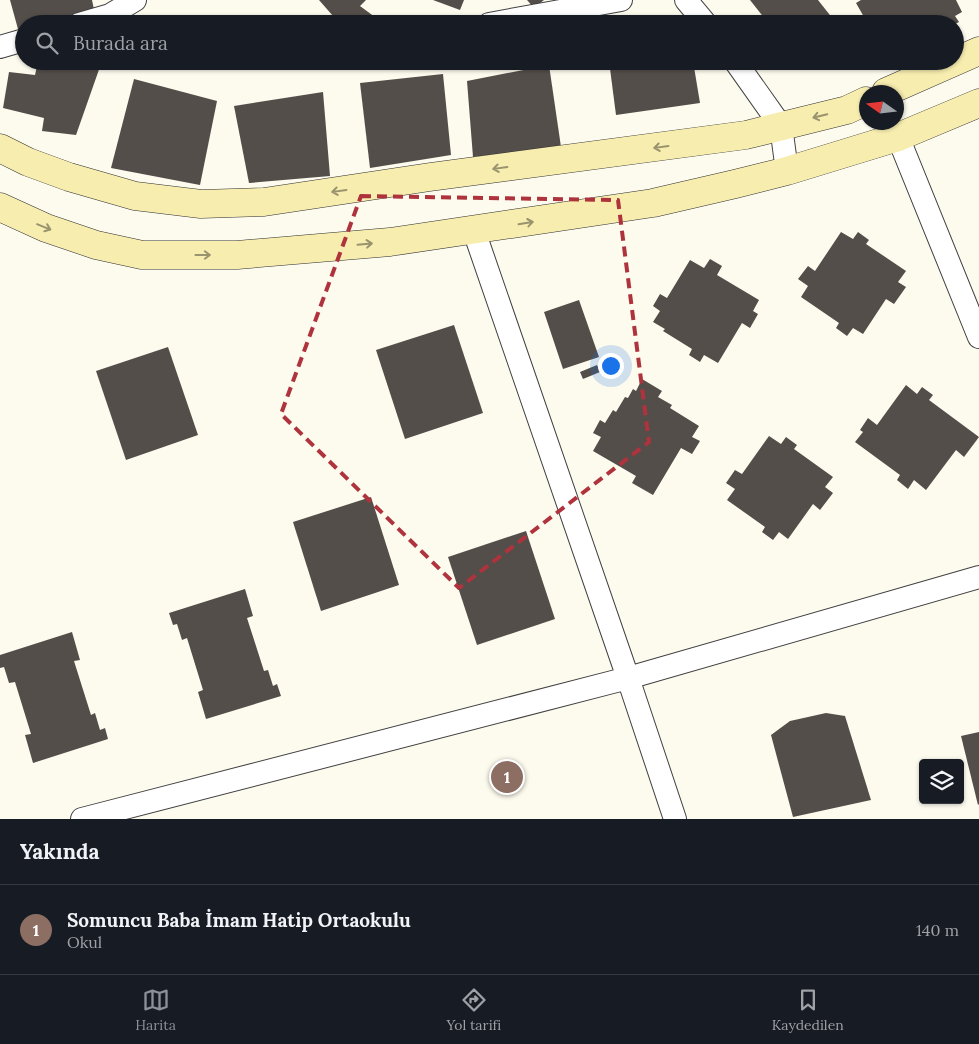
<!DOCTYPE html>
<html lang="tr">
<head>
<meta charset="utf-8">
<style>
  :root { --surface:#171b24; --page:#242831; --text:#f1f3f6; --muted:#9ea1a6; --line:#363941; --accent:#8c9099 }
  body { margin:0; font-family:Lora,serif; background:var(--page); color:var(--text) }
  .controls { position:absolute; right:15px; bottom:15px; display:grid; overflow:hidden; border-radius:5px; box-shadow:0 1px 4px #0004 }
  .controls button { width:45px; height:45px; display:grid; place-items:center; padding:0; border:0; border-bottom:1px solid var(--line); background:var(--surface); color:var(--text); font:25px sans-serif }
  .compass { position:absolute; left:859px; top:85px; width:45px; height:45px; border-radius:50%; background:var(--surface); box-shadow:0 1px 4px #0004; rotate:284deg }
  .you { position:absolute; left:610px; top:365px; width:18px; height:18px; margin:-12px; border:4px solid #fff; border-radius:50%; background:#1a73e8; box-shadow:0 0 0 8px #1a73e833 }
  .badge { display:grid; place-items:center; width:32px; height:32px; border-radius:50%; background:var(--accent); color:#fff; font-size:16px; font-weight:700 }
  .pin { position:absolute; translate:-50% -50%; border:2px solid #fff; box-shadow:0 1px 5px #0006 }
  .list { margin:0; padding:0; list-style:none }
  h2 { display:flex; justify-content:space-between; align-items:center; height:65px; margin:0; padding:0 20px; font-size:21px }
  h2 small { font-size:16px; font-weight:400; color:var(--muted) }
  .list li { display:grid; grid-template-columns:32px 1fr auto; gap:15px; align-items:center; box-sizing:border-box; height:90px; padding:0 20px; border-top:1px solid var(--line) }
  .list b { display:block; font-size:19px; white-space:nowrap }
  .list p { margin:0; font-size:16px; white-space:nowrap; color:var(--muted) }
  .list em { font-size:16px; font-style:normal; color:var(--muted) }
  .icon { flex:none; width:28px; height:28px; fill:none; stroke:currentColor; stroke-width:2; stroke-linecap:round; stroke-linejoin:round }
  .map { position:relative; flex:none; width:979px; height:819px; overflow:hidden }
  .search { position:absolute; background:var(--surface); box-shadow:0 1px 4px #0004; left:15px; right:15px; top:15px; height:55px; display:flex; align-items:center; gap:12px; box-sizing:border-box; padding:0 18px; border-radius:28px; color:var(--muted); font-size:19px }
  .sheet { height:155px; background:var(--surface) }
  nav { display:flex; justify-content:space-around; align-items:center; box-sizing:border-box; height:70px; border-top:1px solid var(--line); background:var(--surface); font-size:14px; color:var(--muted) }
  nav a { display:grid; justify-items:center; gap:2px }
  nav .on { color:var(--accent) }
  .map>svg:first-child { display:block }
  .building { fill:#544e4a }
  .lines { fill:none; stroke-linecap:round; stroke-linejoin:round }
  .street-casing { stroke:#404040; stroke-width:24 }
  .secondary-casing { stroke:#2f2f2f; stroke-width:29 }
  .street { stroke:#fff; stroke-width:22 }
  .secondary { stroke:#f7edaf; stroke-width:28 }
  .oneway { stroke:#99936e }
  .marked { fill:none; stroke:#af333d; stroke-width:4; stroke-dasharray:10 6; stroke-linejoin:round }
</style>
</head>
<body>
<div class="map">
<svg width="979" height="819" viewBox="0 0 979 819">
  <rect width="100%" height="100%" fill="#fdfaee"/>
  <!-- building -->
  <g class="building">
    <path d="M 10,0 L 92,0 L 96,19 L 79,24 L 24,24 L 24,39 L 21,40 Z"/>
    <path d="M 319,0 L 366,0 L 360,6 L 383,23 L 340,24 Z"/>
    <path d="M 433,0 L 464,0 L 460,10 Z"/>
    <path d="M 527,0 L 544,0 L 534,8 Z"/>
    <path d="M 750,0 L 818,0 L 837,24 L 769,24 Z"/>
    <path d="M 861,0 L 956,0 L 962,12 L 955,16 L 959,22 L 955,24 L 868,24 L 856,3 Z"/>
    <path d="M 66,61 L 102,61 L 76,135 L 42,131 L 44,118 L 3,108 L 9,72 L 35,75 L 38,62 L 63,67 Z"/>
    <path d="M 609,61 L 693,61 L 700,103 L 616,115 Z"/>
    <path d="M 549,65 L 561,147 L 473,157 L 467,81 Z"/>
    <path d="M 443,74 L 451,155 L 370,168 L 360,83 Z"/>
    <path d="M 134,79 L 217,101 L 200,185 L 111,168 Z"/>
    <path d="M 323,92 L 330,176 L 249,183 L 234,106 Z"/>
    <path d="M 841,232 L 853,239 L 858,232 L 869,240 L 866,244 L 906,271 L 898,282 L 906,287 L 894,304 L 886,299 L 863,334 L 853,328 L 847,336 L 836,328 L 839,323 L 801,297 L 808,286 L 798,279 L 808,266 L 815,271 Z"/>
    <path d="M 710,259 L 722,266 L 717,275 L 759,300 L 753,311 L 758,314 L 750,328 L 742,323 L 718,363 L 704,355 L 700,362 L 689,355 L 692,349 L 663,331 L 665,329 L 653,322 L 660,311 L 653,306 L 660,294 L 667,298 L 690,260 L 704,268 Z"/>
    <path d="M 579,300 L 599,357 L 563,369 L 544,312 Z"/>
    <path d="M 454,325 L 483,413 L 405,439 L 376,350 Z"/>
    <path d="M 168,347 L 198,435 L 126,460 L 96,371 Z"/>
    <path d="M 597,365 L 600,372 L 583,379 L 580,372 Z"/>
    <path d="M 642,379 L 662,391 L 658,397 L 672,405 L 670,408 L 699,426 L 692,437 L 700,441 L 692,454 L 681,448 L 653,495 L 632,483 L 636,476 L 593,451 L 601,437 L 593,433 L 600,420 L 605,423 L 613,410 L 616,412 L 625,397 L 628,398 L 633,389 L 636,391 Z"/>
    <path d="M 906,385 L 917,394 L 922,387 L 933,395 L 929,400 L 979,437 L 964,457 L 956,450 L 926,490 L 914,480 L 908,489 L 897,480 L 900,475 L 855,442 L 863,432 L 860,430 L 868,418 L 877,425 Z"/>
    <path d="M 769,436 L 781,444 L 786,437 L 797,445 L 794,449 L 833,477 L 825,487 L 833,493 L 820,510 L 813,504 L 788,539 L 779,532 L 773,540 L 762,532 L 765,527 L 727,500 L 735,489 L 726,483 L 735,470 L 742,474 Z"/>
    <path d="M 371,497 L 399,585 L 321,611 L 293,522 Z"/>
    <path d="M 526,531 L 555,619 L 477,645 L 448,557 Z"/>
    <path d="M 245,589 L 253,616 L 247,618 L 264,671 L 268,670 L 273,686 L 277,684 L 281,696 L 206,719 L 198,692 L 203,690 L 187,638 L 182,640 L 177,624 L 173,625 L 169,613 Z"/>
    <path d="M 72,632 L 80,660 L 74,661 L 91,715 L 95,713 L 100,730 L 105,728 L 108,739 L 33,763 L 25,735 L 31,734 L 15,682 L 9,683 L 4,667 L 0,668 L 0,655 Z"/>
    <path d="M 826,713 L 845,716 L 871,800 L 793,817 L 771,735 L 790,721 Z"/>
    <path d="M 979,732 L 979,804 L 978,805 L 961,736 Z"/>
  </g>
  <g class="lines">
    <!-- street casing -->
    <g class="street-casing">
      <g id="street">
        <path d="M 686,0 L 706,24"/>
        <path d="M 79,24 L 110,15 L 135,0"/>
        <path d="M 489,24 L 621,0"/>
        <path d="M 0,47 L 24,40"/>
        <path d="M 735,61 L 781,126 L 787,171"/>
        <path d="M 898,137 L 979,337"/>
        <path d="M 474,231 L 628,678 L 979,577"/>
        <path d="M 82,819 L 628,678 L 675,819"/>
      </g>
    </g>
    <!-- secondary casing -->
    <g class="secondary-casing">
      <g id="secondary">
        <path d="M 886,92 L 979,51"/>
        <path d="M 0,148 L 28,162 L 69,177 L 135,196 L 201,204 L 264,202 L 430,177 L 746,135 L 847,110 L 866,101"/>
        <path d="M 0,207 L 46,228 L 96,245 L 142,255 L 237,255 L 390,242 L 653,203 L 735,184 L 787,171 L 898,137 L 979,103"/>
      </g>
    </g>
    <!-- street -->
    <use href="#street" class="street"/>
    <!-- secondary -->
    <use href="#secondary" class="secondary"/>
  </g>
  <!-- one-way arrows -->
  <defs><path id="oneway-shaft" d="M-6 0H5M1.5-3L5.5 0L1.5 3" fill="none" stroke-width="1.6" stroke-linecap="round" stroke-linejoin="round" transform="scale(1.25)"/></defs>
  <g class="oneway">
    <use href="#oneway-shaft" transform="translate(820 116) rotate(166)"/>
    <use href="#oneway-shaft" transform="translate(661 147) rotate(172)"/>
    <use href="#oneway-shaft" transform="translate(500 168) rotate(172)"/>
    <use href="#oneway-shaft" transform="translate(339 191) rotate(172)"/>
    <use href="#oneway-shaft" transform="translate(526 223) rotate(-9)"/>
    <use href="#oneway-shaft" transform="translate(44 227) rotate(22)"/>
    <use href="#oneway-shaft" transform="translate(365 244) rotate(-5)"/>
    <use href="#oneway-shaft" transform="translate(203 255)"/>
  </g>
  <!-- marked area -->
  <path class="marked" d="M 361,196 L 618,200 L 649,442 L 459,588 L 281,414 Z"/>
</svg>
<div class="controls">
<button><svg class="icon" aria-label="layers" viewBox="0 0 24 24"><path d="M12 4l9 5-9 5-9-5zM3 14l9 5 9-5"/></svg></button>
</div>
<svg class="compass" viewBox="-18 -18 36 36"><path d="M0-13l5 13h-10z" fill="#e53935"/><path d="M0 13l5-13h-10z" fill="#9ea1a6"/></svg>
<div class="you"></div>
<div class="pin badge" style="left:507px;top:777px;background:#8d6e63">1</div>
<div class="search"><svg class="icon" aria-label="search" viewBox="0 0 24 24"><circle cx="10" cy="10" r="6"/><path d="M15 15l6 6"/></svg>Burada ara</div>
</div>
<section class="sheet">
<h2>Yakında<small></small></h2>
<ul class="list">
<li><span class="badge" style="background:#8d6e63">1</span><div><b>Somuncu Baba İmam Hatip Ortaokulu</b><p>Okul</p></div><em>140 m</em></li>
</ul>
</section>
<nav>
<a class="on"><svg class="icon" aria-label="map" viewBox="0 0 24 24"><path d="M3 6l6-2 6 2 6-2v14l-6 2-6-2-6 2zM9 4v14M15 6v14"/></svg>Harita</a>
<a><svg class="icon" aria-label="directions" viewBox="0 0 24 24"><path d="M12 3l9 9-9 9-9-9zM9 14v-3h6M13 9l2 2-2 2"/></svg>Yol tarifi</a>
<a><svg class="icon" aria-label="saved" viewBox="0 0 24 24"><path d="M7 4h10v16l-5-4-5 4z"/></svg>Kaydedilen</a>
</nav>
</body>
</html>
